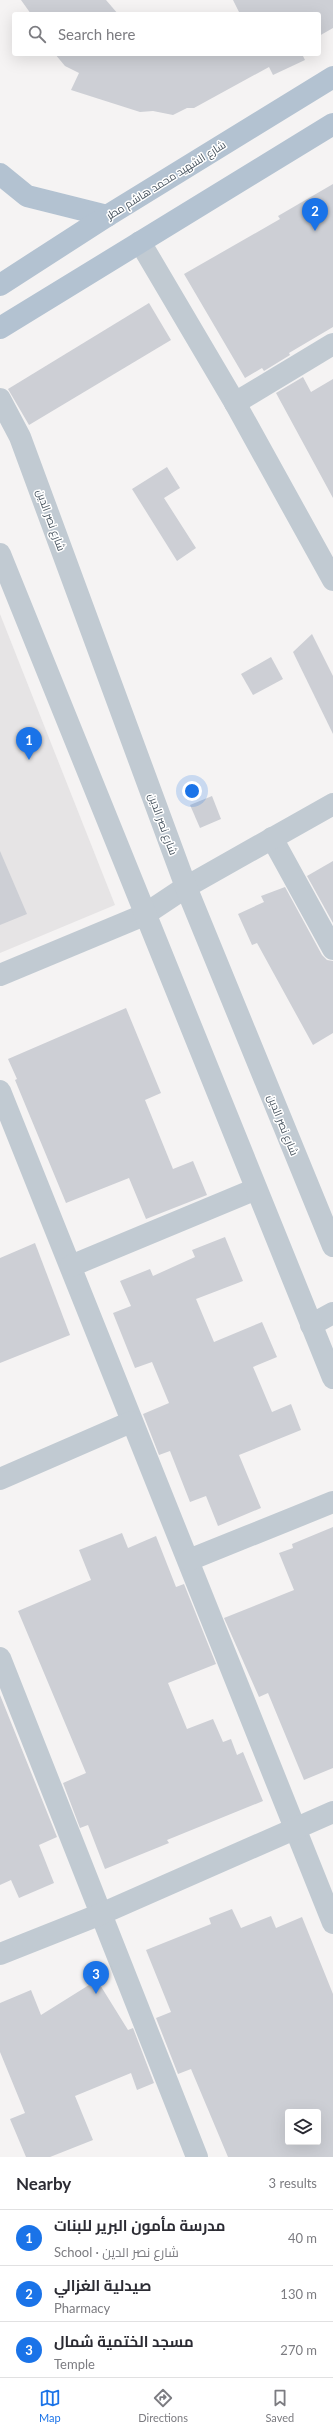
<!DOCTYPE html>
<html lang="en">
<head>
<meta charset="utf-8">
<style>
  :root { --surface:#fff; --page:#f7f7f7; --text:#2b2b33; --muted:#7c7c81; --line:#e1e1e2; --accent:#1a73e8 }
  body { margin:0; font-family:Lato,Cairo,sans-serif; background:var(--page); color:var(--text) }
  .controls { position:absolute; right:12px; bottom:12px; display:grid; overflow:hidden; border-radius:4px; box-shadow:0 4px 16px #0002 }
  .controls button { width:36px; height:36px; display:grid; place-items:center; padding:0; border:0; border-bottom:1px solid var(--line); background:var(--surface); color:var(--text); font:20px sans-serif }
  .you { position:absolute; left:192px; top:791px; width:14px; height:14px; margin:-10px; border:3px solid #fff; border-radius:50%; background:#1a73e8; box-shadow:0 0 0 6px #1a73e833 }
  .badge { display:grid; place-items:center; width:26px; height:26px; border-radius:50%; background:var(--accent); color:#fff; font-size:13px; font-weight:700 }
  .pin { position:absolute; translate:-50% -33px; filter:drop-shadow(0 1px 2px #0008) }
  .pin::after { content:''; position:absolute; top:21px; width:14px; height:12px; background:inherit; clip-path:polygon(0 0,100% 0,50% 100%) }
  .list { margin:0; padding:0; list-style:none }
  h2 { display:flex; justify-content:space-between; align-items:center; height:52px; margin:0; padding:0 16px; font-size:17px }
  h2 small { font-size:13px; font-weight:400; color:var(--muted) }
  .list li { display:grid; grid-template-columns:26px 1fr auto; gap:12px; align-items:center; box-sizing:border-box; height:56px; padding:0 16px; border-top:1px solid var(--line) }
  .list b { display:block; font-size:15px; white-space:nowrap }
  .list p { margin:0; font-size:13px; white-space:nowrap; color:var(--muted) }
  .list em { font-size:13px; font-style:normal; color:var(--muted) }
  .icon { flex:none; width:22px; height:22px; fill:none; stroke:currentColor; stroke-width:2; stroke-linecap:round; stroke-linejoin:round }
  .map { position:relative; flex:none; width:333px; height:2157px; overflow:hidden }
  .search { position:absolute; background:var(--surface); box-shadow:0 4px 16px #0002; left:12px; right:12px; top:12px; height:44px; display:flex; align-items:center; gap:10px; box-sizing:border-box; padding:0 14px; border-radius:4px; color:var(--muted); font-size:15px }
  .sheet { height:220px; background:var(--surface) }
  nav { display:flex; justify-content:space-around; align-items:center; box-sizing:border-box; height:56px; border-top:1px solid var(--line); background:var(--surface); font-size:11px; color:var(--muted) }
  nav a { display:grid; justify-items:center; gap:2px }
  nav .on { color:var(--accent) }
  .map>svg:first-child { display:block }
  .education { fill:#e6e4e5 }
  .building { fill:#cdcfd5; fill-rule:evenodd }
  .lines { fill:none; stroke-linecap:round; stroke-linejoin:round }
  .minor { stroke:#c1cad2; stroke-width:22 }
  .tertiary { stroke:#c1cad2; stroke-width:22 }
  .primary { stroke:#b3c2d1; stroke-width:22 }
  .labels { text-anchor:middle; stroke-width:3; stroke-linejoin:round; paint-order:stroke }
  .street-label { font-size:11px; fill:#4a5661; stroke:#fff }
</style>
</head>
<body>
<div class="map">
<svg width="333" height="2157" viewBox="0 0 333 2157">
  <rect width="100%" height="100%" fill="#f5f3f3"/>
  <!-- education -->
  <path class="education" d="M 0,614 L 115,905 L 0,953 Z"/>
  <!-- building -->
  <g class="building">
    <path d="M 21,0 L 106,0 L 118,14 L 31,14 Z"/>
    <path d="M 233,0 L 333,0 L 333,28 L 319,36 L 319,14 L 240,14 Z"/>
    <path d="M 55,54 L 302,54 L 305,60 L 273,75 L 269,67 L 194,108 L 187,108 L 173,115 L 153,111 L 140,112 L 71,90 L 79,73 L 65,66 Z"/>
    <path d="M 333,184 L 333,327 L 289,353 L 290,355 L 264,371 L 262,368 L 245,378 L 184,274 L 280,219 L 278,216 Z"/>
    <path d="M 149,303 L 171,340 L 29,425 L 8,389 Z"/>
    <path d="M 303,377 L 311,392 L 333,379 L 333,498 L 276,393 Z"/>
    <path d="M 167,467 L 180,488 L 164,498 L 196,548 L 177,561 L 132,489 Z"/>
    <path d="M 312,634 L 333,676 L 333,734 L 293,652 Z"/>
    <path d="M 271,657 L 283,679 L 253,695 L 241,674 Z"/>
    <path d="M 212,796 L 221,819 L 200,828 L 190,805 Z"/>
    <path d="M 0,851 L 27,914 L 0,925 Z"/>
    <path d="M 333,861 L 333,923 L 307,876 Z"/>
    <path d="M 285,887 L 322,955 L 327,960 L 333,961 L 333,1033 L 313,1045 L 257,943 L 252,945 L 238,914 L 264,902 L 261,896 Z"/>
    <path d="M 126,1008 L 161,1093 L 145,1100 L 173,1169 L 193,1161 L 207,1195 L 146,1219 L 129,1178 L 66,1203 L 15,1080 L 17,1079 L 8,1059 Z"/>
    <path d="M 225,1237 L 243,1281 L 196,1299 L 214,1342 L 262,1322 L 277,1357 L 253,1367 L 272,1412 L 291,1404 L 301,1430 L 239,1455 L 261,1508 L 218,1526 L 206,1496 L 190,1502 L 170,1451 L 159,1455 L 143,1414 L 169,1403 L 152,1362 L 135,1368 L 113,1313 L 131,1306 L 120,1281 L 150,1269 L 153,1276 L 195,1257 L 192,1250 Z"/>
    <path d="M 35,1243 L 70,1335 L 0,1363 L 0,1258 Z"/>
    <path d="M 333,1527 L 333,1768 L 304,1780 L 268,1693 L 259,1697 L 224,1618 L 294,1590 L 279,1553 L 293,1548 L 292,1544 Z"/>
    <path d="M 122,1533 L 128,1548 L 156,1536 L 176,1587 L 184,1584 L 216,1664 L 168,1683 L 187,1729 L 213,1719 L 223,1742 L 231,1739 L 237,1755 L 243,1752 L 263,1801 L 167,1840 L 169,1843 L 105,1869 L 88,1825 L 80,1828 L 63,1783 L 86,1773 L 18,1611 L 91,1580 L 79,1550 Z"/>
    <path d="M 0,1695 L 57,1837 L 39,1845 L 54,1883 L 19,1898 L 11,1880 L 0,1885 Z"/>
    <path d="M 232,1909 L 241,1928 L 271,1916 L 276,1928 L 302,1917 L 333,1994 L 333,2157 L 228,2157 L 191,2069 L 178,2074 L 156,2018 L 171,2012 L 146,1950 L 211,1924 L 209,1918 ZM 288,2112 L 318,2112 L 318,2142 L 288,2142 Z"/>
    <path d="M 97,1980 L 128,2030 L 133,2028 L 154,2083 L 137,2090 L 131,2073 L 75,2096 L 93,2140 L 50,2157 L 26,2157 L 10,2119 L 25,2113 L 0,2052 L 0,2003 L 31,1990 L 41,2015 Z"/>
  </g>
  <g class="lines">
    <!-- minor -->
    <g class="minor">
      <path d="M 140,242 L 235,403 L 333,580"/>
      <path d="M 235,403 L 333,344"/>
      <path d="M 272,838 L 333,949"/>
      <path d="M 0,975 L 144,915 L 186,887 L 333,804"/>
      <path d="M 0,1091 L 333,1923"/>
      <path d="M 71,1266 L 256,1189"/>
      <path d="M 311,1325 L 333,1313"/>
      <path d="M 0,1479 L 131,1422"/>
      <path d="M 189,1560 L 333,1502"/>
      <path d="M 0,1658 L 197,2157"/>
      <path d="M 0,1954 L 101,1914 L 333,1812"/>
    </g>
    <!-- tertiary -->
    <g class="tertiary">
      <path d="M 0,399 L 20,437 L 186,887 L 333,1246"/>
      <path d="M 0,554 L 333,1378"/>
    </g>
    <!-- primary -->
    <g class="primary">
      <path d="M 0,174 L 27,196 L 107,216"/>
      <path d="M 0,285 L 107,216 L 333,77"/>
      <path d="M 0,328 L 333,124"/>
    </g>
  </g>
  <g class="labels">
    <!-- street labels -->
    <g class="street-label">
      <text transform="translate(166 180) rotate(-32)" y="4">شارع الشهيد محمد هاشم مطر</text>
      <text transform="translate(51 520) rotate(70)" y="4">شارع نصر الدين</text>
      <text transform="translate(163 824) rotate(70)" y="4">شارع نصر الدين</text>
      <text transform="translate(283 1125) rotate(68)" y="4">شارع نصر الدين</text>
    </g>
  </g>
</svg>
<div class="controls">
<button><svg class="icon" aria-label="layers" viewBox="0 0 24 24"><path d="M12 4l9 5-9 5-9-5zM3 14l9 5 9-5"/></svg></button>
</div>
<div class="you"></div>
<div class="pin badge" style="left:29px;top:760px">1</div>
<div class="pin badge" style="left:315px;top:231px">2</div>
<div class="pin badge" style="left:96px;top:1994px">3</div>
<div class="search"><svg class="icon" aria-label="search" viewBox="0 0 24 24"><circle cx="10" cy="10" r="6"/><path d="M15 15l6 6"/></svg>Search here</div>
</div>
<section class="sheet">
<h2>Nearby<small>3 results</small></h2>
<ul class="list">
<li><span class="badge">1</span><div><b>مدرسة مأمون البرير للبنات</b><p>School · شارع نصر الدين</p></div><em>40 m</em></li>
<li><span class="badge">2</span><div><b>صيدلية الغزالي</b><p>Pharmacy</p></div><em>130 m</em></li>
<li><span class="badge">3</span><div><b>مسجد الختمية شمال</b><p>Temple</p></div><em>270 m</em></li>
</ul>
</section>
<nav>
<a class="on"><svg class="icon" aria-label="map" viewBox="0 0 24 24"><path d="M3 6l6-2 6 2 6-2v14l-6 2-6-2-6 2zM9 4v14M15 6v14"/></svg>Map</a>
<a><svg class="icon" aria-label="directions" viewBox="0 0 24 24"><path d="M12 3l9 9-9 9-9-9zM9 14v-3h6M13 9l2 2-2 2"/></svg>Directions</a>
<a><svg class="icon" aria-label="saved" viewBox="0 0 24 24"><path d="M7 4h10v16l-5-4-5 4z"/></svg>Saved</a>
</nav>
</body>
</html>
